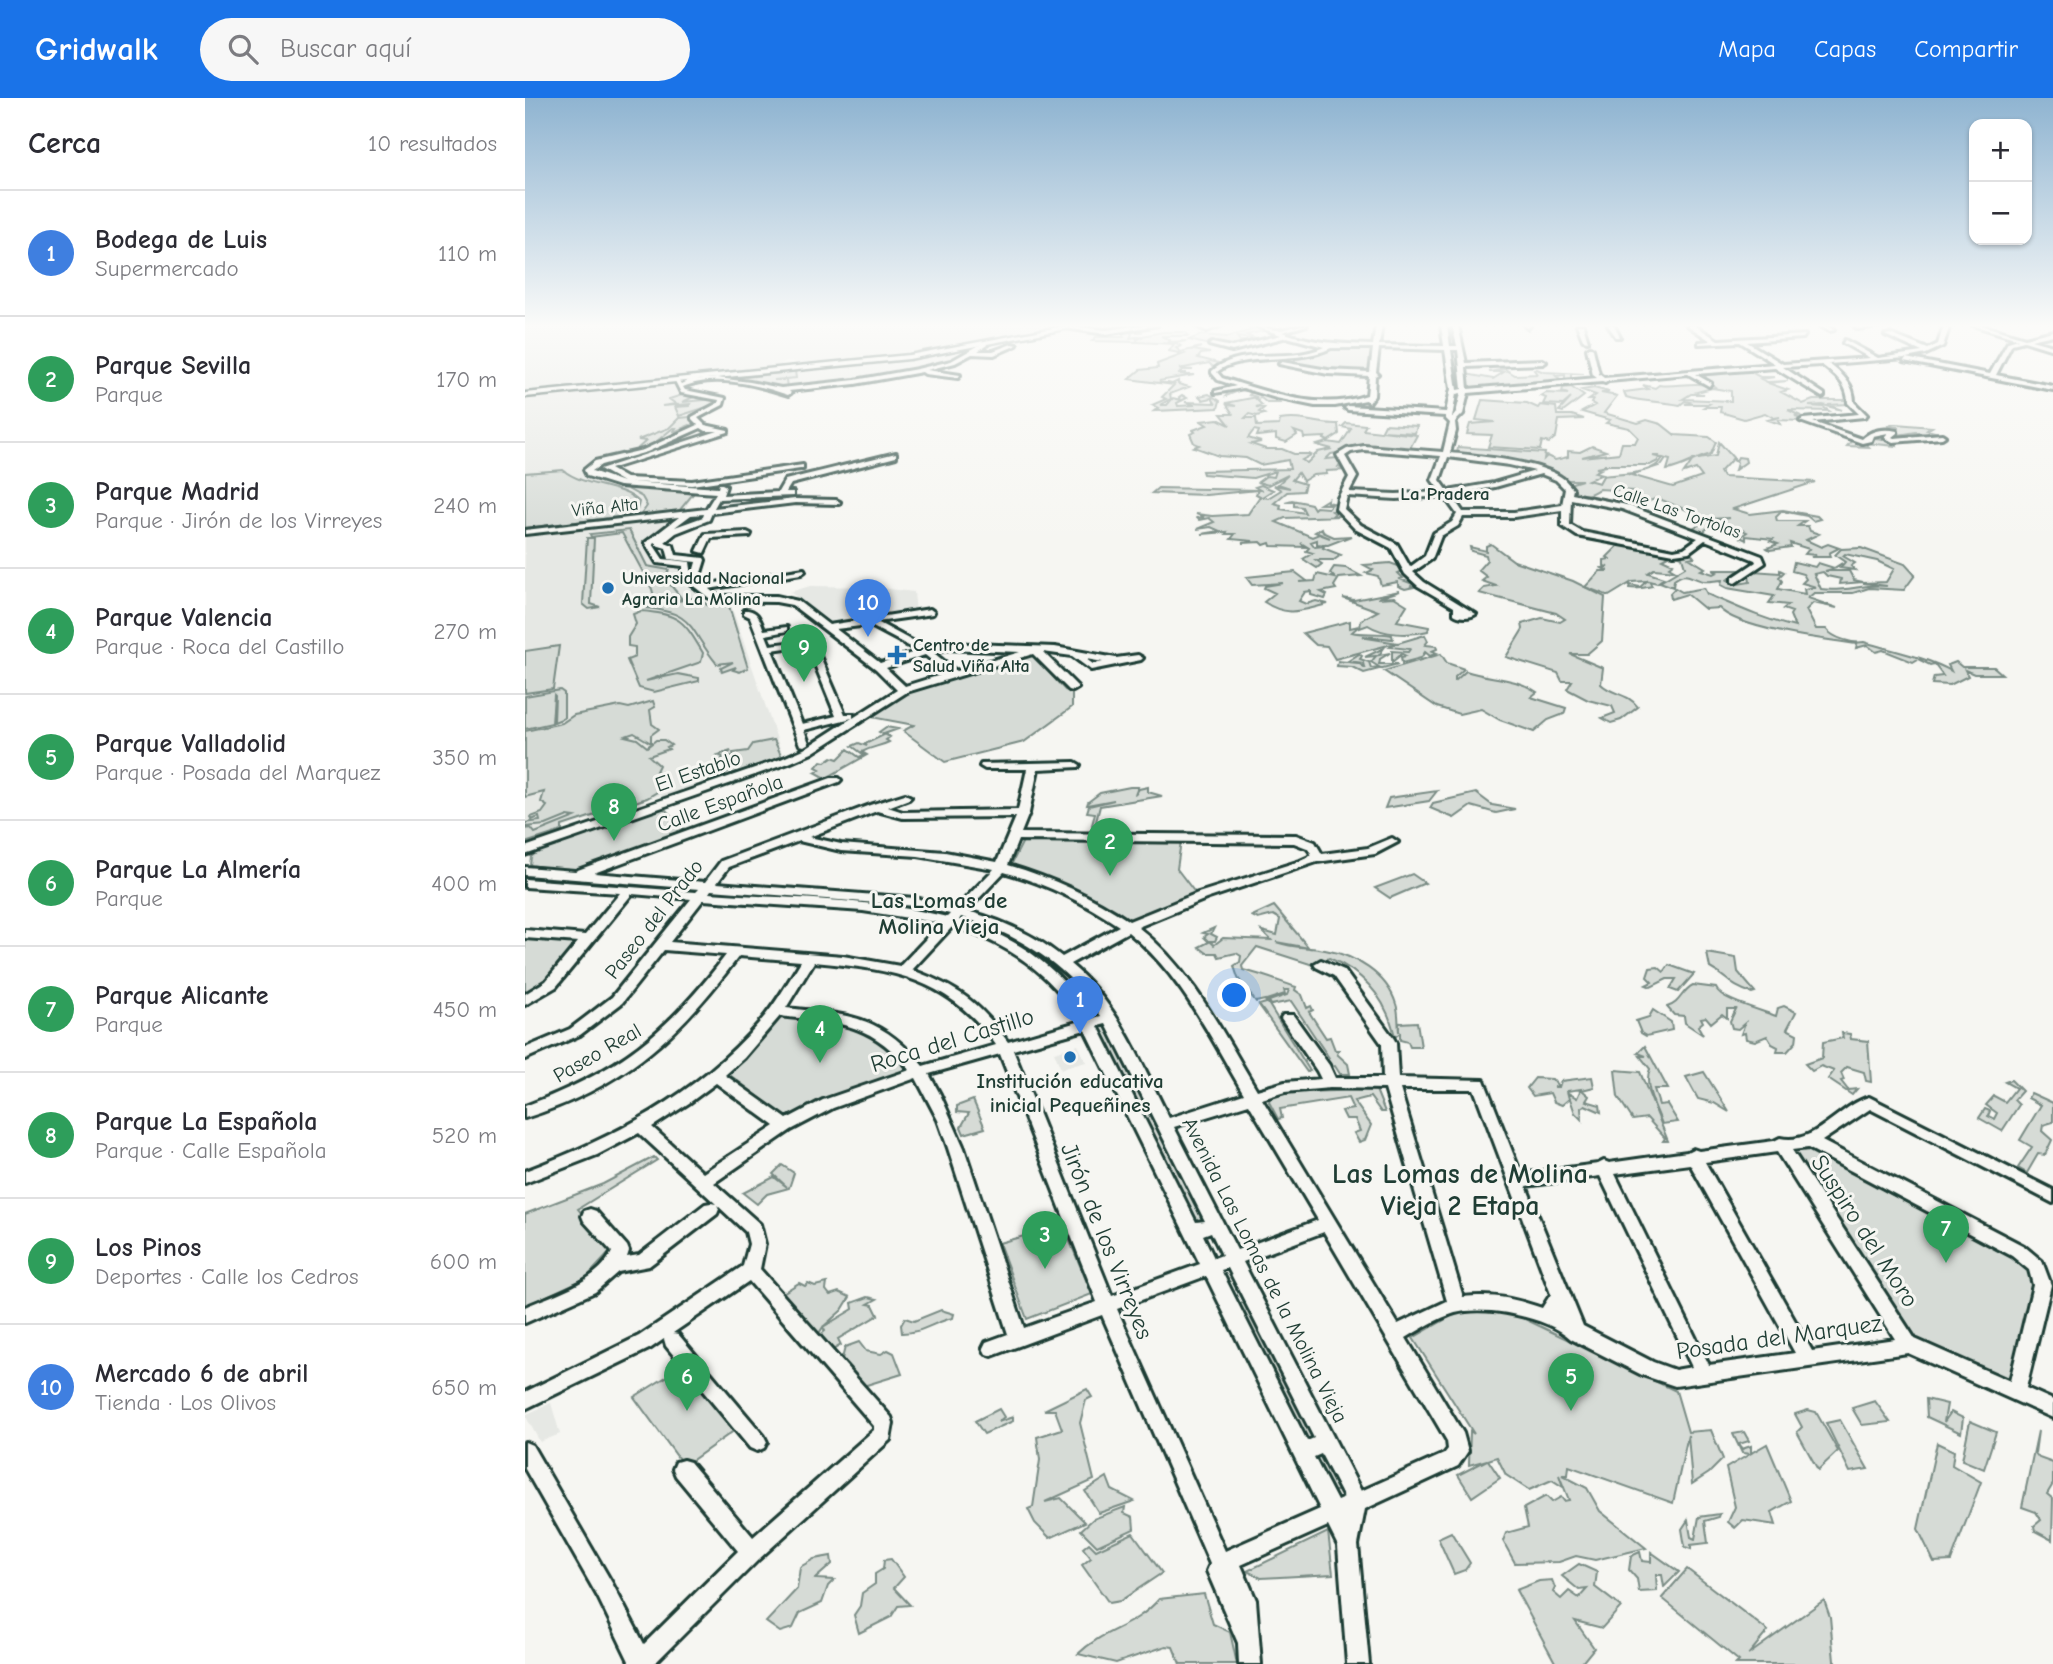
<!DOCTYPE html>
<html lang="es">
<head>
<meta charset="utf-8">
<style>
  :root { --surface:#fff; --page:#f7f7f7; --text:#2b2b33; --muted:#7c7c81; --line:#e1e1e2; --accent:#1a73e8 }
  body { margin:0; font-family:"Comic Neue",sans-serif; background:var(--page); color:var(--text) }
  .controls { position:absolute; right:21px; top:21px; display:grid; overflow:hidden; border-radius:14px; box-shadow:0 2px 5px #0004 }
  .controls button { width:63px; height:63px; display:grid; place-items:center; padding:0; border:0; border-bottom:2px solid var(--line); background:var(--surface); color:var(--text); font:35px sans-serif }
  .you { position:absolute; left:710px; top:898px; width:24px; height:24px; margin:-18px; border:5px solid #fff; border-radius:50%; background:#1a73e8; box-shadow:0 0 0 10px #1a73e833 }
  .badge { display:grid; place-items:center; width:46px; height:46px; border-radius:50%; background:var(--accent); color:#fff; font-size:23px; font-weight:700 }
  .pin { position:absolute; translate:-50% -58px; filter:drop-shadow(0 2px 4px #0008) }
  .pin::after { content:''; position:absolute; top:37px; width:24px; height:21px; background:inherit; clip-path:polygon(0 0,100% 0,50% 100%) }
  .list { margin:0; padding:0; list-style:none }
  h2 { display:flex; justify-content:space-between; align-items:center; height:91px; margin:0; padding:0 28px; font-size:30px }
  h2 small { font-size:23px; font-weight:400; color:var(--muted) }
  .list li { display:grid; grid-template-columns:46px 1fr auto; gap:21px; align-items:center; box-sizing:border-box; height:126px; padding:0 28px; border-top:2px solid var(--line) }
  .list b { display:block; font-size:26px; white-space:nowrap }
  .list p { margin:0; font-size:23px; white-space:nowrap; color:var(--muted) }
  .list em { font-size:23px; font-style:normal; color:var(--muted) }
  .icon { flex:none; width:38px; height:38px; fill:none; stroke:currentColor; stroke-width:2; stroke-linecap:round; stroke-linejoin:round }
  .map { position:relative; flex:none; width:1528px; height:1566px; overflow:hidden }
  header { display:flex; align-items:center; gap:42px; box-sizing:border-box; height:98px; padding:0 35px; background:var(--accent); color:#fff }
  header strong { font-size:33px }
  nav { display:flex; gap:38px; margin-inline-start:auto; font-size:24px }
  .search { width:490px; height:63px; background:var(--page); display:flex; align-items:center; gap:18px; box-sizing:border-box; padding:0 24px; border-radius:38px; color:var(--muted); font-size:26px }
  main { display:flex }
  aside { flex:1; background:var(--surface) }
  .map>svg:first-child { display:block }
  .built { fill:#e6e8e4 }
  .green { fill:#d6dbd6; stroke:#7a8c85; stroke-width:2 }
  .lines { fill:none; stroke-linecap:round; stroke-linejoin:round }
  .minor-casing { stroke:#1f3d34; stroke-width:6 }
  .major-casing { stroke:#1f3d34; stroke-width:5 }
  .minor { fill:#f6f6f2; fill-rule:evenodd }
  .major { fill:#f6f6f2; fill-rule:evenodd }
  .poi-dot { fill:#1f6fb2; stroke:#f6f6f2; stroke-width:2.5 }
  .labels { text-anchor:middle; stroke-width:6; stroke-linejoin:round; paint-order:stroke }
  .far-street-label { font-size:18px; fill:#1f3d34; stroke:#f6f6f2 }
  .far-poi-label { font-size:18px; font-weight:bold; fill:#1f3d34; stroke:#f6f6f2; text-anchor:start }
  .far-neighbourhood-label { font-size:19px; font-weight:bold; fill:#1f3d34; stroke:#f6f6f2 }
  .street-label { font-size:21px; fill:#1f3d34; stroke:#f6f6f2 }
  .poi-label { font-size:21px; font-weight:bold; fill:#1f3d34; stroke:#f6f6f2 }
  .neighbourhood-label { font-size:23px; font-weight:bold; fill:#1f3d34; stroke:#f6f6f2 }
  .near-street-label { font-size:24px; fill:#1f3d34; stroke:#f6f6f2 }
  .near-neighbourhood-label { font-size:28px; font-weight:bold; fill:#1f3d34; stroke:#f6f6f2 }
</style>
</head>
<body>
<header>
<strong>Gridwalk</strong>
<div class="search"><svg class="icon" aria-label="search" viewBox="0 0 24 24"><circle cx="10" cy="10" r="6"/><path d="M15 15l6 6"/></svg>Buscar aquí</div>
<nav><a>Mapa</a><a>Capas</a><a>Compartir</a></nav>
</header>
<main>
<aside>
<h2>Cerca<small>10 resultados</small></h2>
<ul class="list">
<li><span class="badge" style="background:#3f7fe0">1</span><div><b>Bodega de Luis</b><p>Supermercado</p></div><em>110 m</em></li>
<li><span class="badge" style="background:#2e9e5b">2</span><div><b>Parque Sevilla</b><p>Parque</p></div><em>170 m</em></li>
<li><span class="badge" style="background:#2e9e5b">3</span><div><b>Parque Madrid</b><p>Parque · Jirón de los Virreyes</p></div><em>240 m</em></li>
<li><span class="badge" style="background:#2e9e5b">4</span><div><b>Parque Valencia</b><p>Parque · Roca del Castillo</p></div><em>270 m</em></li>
<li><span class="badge" style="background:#2e9e5b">5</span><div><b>Parque Valladolid</b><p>Parque · Posada del Marquez</p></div><em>350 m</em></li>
<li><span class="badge" style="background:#2e9e5b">6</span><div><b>Parque La Almería</b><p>Parque</p></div><em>400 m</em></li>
<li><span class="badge" style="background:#2e9e5b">7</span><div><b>Parque Alicante</b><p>Parque</p></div><em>450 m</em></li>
<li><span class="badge" style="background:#2e9e5b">8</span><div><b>Parque La Española</b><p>Parque · Calle Española</p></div><em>520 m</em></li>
<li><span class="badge" style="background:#2e9e5b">9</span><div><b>Los Pinos</b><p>Deportes · Calle los Cedros</p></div><em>600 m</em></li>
<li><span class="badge" style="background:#3f7fe0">10</span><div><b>Mercado 6 de abril</b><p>Tienda · Los Olivos</p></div><em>650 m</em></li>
</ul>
</aside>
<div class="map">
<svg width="1528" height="1566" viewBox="0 0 1528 1566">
  <rect width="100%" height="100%" fill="#f6f6f2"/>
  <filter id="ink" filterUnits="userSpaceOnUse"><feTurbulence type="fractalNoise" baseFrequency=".0143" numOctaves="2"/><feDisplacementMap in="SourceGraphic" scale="14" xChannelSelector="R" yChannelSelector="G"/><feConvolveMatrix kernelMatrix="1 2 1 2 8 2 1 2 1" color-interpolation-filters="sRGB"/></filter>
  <g filter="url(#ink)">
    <!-- built -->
    <g class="built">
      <path d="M 0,227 L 529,227 L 399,252 L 278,265 L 261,263 L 256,267 L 159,278 L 151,291 L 154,295 L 195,302 L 167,319 L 170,329 L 116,352 L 74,363 L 61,374 L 77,386 L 88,389 L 125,388 L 170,394 L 153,423 L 133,432 L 120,442 L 118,447 L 129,465 L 157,469 L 152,479 L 183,506 L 206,507 L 258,659 L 139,702 L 136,697 L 0,743 Z"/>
      <path d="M 441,254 L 399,270 L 324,284 L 261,290 L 198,282 Z"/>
      <path d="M 285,488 L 348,489 L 389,494 L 391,515 L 305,526 L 265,494 Z"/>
      <path d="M 553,947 L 561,964 L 536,971 L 529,954 Z"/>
      <path d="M 26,1305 L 35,1336 L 15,1344 L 0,1317 Z"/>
    </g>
    <!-- green -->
    <g class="green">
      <path d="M 718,227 L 742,232 L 721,237 L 733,242 L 712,239 L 715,243 L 740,243 L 701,251 L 664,242 L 676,237 L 703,239 L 727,232 Z"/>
      <path d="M 613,232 L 618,234 L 605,234 L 607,236 L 605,240 L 611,239 L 612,242 L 617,239 L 612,239 L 638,234 L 660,234 L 663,238 L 636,238 L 645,242 L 643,244 L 661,243 L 651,245 L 656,248 L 651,250 L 656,254 L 676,249 L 669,252 L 685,255 L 676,256 L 673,260 L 698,266 L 688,269 L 684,265 L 654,271 L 668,272 L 656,272 L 655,275 L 662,275 L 653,276 L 669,277 L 634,283 L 647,286 L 653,283 L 653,286 L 664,289 L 645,296 L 646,301 L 635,307 L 642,307 L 648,300 L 656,302 L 654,299 L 657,297 L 662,300 L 652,305 L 653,308 L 670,307 L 660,304 L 690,305 L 687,300 L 678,302 L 674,298 L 684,296 L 695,303 L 693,310 L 629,313 L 633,310 L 627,307 L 641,301 L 637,299 L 649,287 L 604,281 L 615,272 L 633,270 L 632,266 L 659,256 L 644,253 L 649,246 L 613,244 L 567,243 L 571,239 L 599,239 L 597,234 Z"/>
      <path d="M 808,249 L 850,249 L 846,274 L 806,273 L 756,264 L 794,257 Z"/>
      <path d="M 980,271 L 990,277 L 1012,276 L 1009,272 L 1012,271 L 1019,274 L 1059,276 L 1046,276 L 1046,283 L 1040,282 L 1040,277 L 1031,278 L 1035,281 L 1032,283 L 1037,285 L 943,294 L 941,276 L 968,281 L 979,274 L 964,274 Z"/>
      <path d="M 1216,271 L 1234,271 L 1222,272 L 1235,279 L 1250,279 L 1236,281 L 1242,284 L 1263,283 L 1243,285 L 1263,292 L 1256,294 L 1278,306 L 1288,302 L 1325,302 L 1324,306 L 1303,307 L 1317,312 L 1298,307 L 1284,308 L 1298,309 L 1304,313 L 1263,312 L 1280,320 L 1277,322 L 1270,317 L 1275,323 L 1253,322 L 1255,326 L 1243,322 L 1255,319 L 1249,320 L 1240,315 L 1219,321 L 1195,314 L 1196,309 L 1179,309 L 1184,306 L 1160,306 L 1165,304 L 1160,303 L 1155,307 C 1132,303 1118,304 1101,299 L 1099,294 L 1123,291 L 1118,287 L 1130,290 L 1134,287 C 1150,290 1174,281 1187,290 L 1172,294 L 1179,296 L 1166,296 L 1158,301 L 1206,303 L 1206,293 L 1187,290 L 1190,289 L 1179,281 L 1181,278 L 1169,276 Z"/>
      <path d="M 270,273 L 271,280 L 249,282 L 261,282 L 262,289 L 199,282 Z"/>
      <path d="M 722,289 L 748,298 L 755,305 L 742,305 L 736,300 L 731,301 L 737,307 L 731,309 L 739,310 L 734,314 L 739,316 L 732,318 L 724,316 L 720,320 L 731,320 L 732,328 L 754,327 L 755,322 C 778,318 793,327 813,326 L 814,336 L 803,343 L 799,341 L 800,339 L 779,340 L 778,336 L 769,333 L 772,337 L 761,344 L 751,341 L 751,336 L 732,338 L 734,333 L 729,332 L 723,340 L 736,344 L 726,346 L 741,351 L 757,351 L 769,356 L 784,356 L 786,357 L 777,362 L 782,365 L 793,354 L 807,351 L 792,347 L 802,344 L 816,346 L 826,331 L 817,329 L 821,325 L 841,327 L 838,332 L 856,334 L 860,326 L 892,328 L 890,335 L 857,333 L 892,337 L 884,352 L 833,347 L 834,351 L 806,356 L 801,361 L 813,360 L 817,364 L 813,369 L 822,372 L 801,373 L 802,376 L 788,377 L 778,383 L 773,375 L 767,382 L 780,386 L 778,393 L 762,394 L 749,405 L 756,407 L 755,411 L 780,415 L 777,409 L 769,408 L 769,404 L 760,404 L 767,402 L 786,406 L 789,411 L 791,409 L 803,410 L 807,406 L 795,406 L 803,401 L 802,404 L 813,406 L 814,412 L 807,413 L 810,415 L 808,417 L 815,418 L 760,420 L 751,424 L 787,439 L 794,436 L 805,440 L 790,434 L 797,430 L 798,434 L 809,439 L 826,438 L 803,447 L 792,446 L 792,442 L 786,444 L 790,449 L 799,448 L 798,450 L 816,457 L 809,462 L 791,462 L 797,466 L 792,470 L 778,461 L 788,455 L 781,453 L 784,450 L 776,445 L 780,449 L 746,448 L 745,445 L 739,447 L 736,444 L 717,445 L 728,443 L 706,441 L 710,436 L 701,436 L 702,434 L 677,436 L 695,433 L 686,429 L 672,431 L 689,424 L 684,420 L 674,422 L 672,420 L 679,419 L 671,416 L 687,418 L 723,416 L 735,398 L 731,396 L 733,392 L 681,397 L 627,395 L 633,390 L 735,392 L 730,389 L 736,387 L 748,392 L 737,399 L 743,400 L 756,392 L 748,387 L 765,390 L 753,386 L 763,377 L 743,387 L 733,384 L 741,378 L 749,379 L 751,373 L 728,380 L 678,376 L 677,373 L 765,371 L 763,362 L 735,367 L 721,360 L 694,358 L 669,349 L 674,347 L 669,345 L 665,336 L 670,334 L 668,332 L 682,327 L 676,323 L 693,321 L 705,327 L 696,316 L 708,316 L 702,307 L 711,308 L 701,305 L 732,299 L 724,297 L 727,294 L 716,292 L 701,298 L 703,293 Z"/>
      <path d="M 1046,289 L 1059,298 L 1038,314 L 1034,313 L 1046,300 L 1038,307 L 1018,306 L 1021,300 L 1016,298 L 1021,295 L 1043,296 L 1037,294 L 1038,290 Z"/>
      <path d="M 1069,290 L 1084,294 L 1076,295 L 1092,298 L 1079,315 L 1113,325 L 1122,322 L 1136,326 L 1150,337 L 1184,339 L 1191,344 L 1186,356 C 1170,360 1159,369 1142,372 L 1145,362 L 1128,358 L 1134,358 L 1133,363 L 1125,367 L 1078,367 L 1082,368 L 1071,370 L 1076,371 L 1070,374 L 1078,376 L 1063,382 L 1074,385 L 1078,378 C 1096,375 1127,378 1138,360 L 1141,361 L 1137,367 L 1106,377 L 1148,389 L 1177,379 L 1171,371 L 1159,375 L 1168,362 L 1191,358 L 1194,344 L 1211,363 L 1213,359 L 1220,360 L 1221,364 L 1210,372 L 1212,365 L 1207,361 L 1195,374 L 1198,379 L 1290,384 L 1208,411 L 1225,416 L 1258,412 L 1292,418 L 1295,421 L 1288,423 L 1282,418 L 1257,413 L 1251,419 L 1252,423 L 1280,423 L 1273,428 L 1283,428 L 1285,433 L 1294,436 L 1281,442 L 1296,449 L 1303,446 L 1314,450 L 1304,455 L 1305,459 L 1286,459 L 1291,457 L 1280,456 L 1284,451 L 1265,445 L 1266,449 L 1245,452 L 1242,450 L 1253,446 L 1245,443 L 1248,441 L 1221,438 L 1221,442 L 1215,439 L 1222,434 C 1213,429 1203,431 1192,430 L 1195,427 L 1187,426 L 1178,434 L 1164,432 L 1181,423 L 1204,420 L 1184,421 L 1132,400 L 1112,408 L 1121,413 L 1089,405 L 1100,406 L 1109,399 L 1104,395 L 1109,393 L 1074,391 C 1063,397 1062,400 1045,390 L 1044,386 L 1057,382 L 1042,382 L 1020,372 L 932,358 L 933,349 L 1020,355 L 1019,361 L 1022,358 L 1030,362 L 1043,359 L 1043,353 L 1055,354 L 1067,348 L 1081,353 L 1057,359 L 1094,355 L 1097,345 L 1110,345 L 1113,339 L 1104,330 L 1081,325 L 1085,322 L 1057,314 L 1070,307 L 1066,305 L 1068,302 L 1064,302 L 1071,297 L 1057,292 Z"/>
      <path d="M 157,297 L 169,299 L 157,304 L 191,301 L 191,306 L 154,318 L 150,309 L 164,308 L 165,306 L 137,308 L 151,306 L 144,301 Z"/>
      <path d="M 957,302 L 1002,305 L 1013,310 L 1015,307 L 1031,309 L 1032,317 L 1047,317 L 1059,321 L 1034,322 L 1031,339 L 1024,345 L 1017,343 L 1015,352 L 963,349 L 967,337 L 942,336 L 945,326 L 970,324 L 951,322 Z"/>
      <path d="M 165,319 L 172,328 L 169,330 L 165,327 L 151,333 L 149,333 L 151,330 L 148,330 L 127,347 L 111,352 L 121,343 L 113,342 L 144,330 L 154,320 Z"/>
      <path d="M 1371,326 L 1407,329 L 1402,332 L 1410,334 L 1404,337 L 1391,334 L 1373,337 L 1377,339 L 1384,338 L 1390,343 L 1412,340 L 1371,344 L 1372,348 L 1340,345 L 1344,349 L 1322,348 L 1327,342 L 1347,344 L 1344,339 L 1354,336 L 1350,340 L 1364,342 L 1363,340 L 1374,335 L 1367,331 L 1374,329 L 1362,328 Z"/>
      <path d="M 38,372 C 60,390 97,386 114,404 L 111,417 L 0,430 L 0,375 Z"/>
      <path d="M 123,389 L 168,396 L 154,413 L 115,418 L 122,408 L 117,399 L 101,390 Z"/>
      <path d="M 104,432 L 122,468 L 144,472 L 140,480 L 157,501 L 130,503 L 127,491 L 97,435 L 66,439 L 65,436 Z"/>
      <path d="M 62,440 L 69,440 L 66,506 L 75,509 L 64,511 L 58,506 Z"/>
      <path d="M 966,446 L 989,463 L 1048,483 L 1080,499 L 1077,543 L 1062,556 L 1045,556 L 1078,570 L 1076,586 C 1087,597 1103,595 1113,609 L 1096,622 L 1086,625 L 1077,620 L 1090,615 L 1087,608 L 1063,602 L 1042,591 L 1047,583 L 1037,583 L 1033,575 L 981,559 L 998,531 L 997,526 L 1017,520 L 1035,524 L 1040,521 L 1031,515 L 954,495 L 959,490 L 971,488 L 957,483 L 962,479 L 953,472 L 962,462 L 961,457 L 946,453 L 945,449 L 961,453 L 961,448 Z"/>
      <path d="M 1095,446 L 1147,456 L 1137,461 L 1148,466 L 1144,469 L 1151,473 L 1129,471 L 1123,475 L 1139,480 L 1132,485 L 1124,483 L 1127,488 C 1120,490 1111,491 1104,490 L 1105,487 L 1115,489 L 1122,483 L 1107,484 L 1084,498 L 1060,489 L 1075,473 L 1083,473 L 1077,470 L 1083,469 L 1079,468 L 1079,462 L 1085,461 L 1082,459 Z"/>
      <path d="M 1336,450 L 1380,466 L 1390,477 L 1379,492 L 1344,490 L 1328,495 L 1289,495 L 1283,500 L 1312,510 L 1288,505 L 1281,512 L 1291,531 L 1301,531 C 1308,540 1327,546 1339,544 C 1368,553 1401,559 1426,573 L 1423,567 L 1431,564 L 1437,569 L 1469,569 L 1477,576 L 1449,576 L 1440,572 L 1443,578 L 1425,587 L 1407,586 L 1409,579 L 1418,578 L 1409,566 L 1405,567 L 1393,561 L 1388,564 L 1358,552 L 1351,554 L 1342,547 L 1331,550 L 1332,546 C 1302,542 1212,531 1194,510 L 1180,511 L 1162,496 L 1146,501 L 1145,495 L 1150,490 L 1157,494 L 1179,490 L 1182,496 C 1212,509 1237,521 1270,529 L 1265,517 L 1267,514 L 1258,511 L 1263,507 L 1244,505 L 1249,498 L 1202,490 L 1196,487 L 1197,482 C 1191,482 1183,484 1178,483 C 1164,480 1162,472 1149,482 L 1148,489 L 1135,484 L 1160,469 L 1157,459 L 1152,457 L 1166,455 L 1169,459 L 1164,460 L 1180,470 L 1176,472 L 1188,476 L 1192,474 L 1188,472 L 1214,472 L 1202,482 L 1213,486 L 1225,484 L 1224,478 L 1228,473 L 1255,475 L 1255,472 L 1259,474 L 1254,479 L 1257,483 L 1253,491 L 1280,496 L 1279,491 L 1291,489 L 1277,485 L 1281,481 L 1278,476 L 1267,473 L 1269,464 L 1290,469 L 1293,465 L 1309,470 L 1317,465 L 1311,470 L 1300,473 L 1324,473 L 1329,482 L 1338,484 L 1315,486 L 1316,481 L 1302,478 L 1298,474 L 1289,476 L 1296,491 C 1319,495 1339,485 1362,488 L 1338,485 L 1361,484 L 1369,471 L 1352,463 L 1320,456 L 1318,458 L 1330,465 L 1326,468 L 1330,472 L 1315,470 L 1320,464 L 1310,457 L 1316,451 Z"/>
      <path d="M 865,465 L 876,469 L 878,473 L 873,475 L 878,480 L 875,481 L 888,486 L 886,488 L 889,489 L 880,491 L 873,488 L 873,484 L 856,487 L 853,478 L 841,475 L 848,472 L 839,467 Z"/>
      <path d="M 809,469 L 821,470 L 836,478 L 814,480 L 809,488 L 811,491 L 796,494 L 802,497 L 800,501 L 786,497 L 786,493 L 780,494 L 774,503 L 781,506 L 791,503 L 803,506 C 777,512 763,520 739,504 L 750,495 L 739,490 L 740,488 L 758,485 L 727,487 L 721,479 L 770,474 L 782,483 L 774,484 L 790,483 L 792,476 L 810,480 L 805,475 Z"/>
      <path d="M 875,493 L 853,500 L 869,499 L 882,507 L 872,523 L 904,529 L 903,533 C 885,538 858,537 843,527 L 835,530 L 836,522 L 853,513 L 818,500 L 829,502 Z"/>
      <path d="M 173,499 L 182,507 L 204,508 L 223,570 L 215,574 L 208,572 L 211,569 L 197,574 L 196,570 L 208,564 L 192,566 C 163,531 171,514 119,510 Z"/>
      <path d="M 116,513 C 155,516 159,523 178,555 L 176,564 L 121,583 L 153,576 L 174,580 L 174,583 L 129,594 L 114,590 L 102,562 L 110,559 L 110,549 L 103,548 L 103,539 L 111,526 L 108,516 Z"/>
      <path d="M 825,523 L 825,530 L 834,528 L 827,534 C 837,537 852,534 867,537 L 868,541 L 838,538 L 842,540 L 873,545 L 900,537 L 903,543 L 900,547 L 911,548 L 912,551 L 907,553 L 912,555 L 905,558 L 900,554 L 896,560 L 877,565 L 876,559 L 881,558 L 877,556 L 867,564 L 867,553 L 883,554 L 885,551 L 865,549 L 871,545 L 810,561 L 802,548 L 791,547 L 778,535 Z"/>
      <path d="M 34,548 L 28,591 L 0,595 L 0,553 Z"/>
      <path d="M 859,550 L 854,557 L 865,555 L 855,561 L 854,566 L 873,566 L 839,575 L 827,569 L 812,568 L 813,563 L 833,565 L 839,569 L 838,565 L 823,563 L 834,556 L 837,558 L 835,561 L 844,564 L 846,570 L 854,569 L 846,564 L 851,558 L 840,559 Z"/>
      <path d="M 916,556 L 922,565 L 939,571 L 930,579 L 930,583 L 941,573 C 964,581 990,579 1012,594 L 1006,599 L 1041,610 L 1039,616 L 1023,622 L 1009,634 L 975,622 L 956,611 L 934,616 L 912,609 L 859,573 Z"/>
      <path d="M 508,557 L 540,592 L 547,594 L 547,609 L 499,644 L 420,664 L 378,633 L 389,627 L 346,619 C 381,586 457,572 508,557 Z"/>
      <path d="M 35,592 L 39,595 L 39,620 L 29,624 L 30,598 L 29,597 L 27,625 L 0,631 L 0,598 Z"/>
      <path d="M 128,603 L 130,609 L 125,612 L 127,626 L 134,631 L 126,637 L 126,645 L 109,635 L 100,638 L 112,641 L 122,649 L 131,642 L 139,642 L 146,647 L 142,649 L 144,651 L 124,658 L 134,667 L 131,673 L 138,675 L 132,680 L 142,688 L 122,700 L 37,728 L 37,733 L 0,745 L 0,731 L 6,730 L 10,735 L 50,719 L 43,718 L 21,727 L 0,729 L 0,725 L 15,723 L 14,719 L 7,722 L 6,719 L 17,715 L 22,708 L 16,704 L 19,694 L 0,699 L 0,633 L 37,625 L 49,617 L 95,608 L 104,610 Z"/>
      <path d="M 361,629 L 373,631 L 359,636 L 365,639 L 361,642 L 364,644 C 354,649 348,648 337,654 L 342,657 L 301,680 L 290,674 L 295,671 L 291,669 L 296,663 L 300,664 L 307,659 L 313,661 L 323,651 L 334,659 L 339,657 L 327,648 L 334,645 L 342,648 L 340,646 L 359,637 L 354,634 Z"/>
      <path d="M 249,642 L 257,659 L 192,681 L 206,671 L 194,667 L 198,659 L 193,657 L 206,653 L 202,657 L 209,659 L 208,655 L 223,653 L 228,646 Z"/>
      <path d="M 605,689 L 613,689 L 610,697 L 614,691 L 623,689 L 623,694 L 637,698 L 575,708 L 570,728 L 567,727 L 570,715 L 562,714 L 564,708 L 589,702 L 562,707 L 563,704 L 575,695 Z"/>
      <path d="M 912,693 L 904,703 L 860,710 L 864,700 Z"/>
      <path d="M 951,695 L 967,707 L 990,711 L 971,715 L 946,708 L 929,720 L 905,710 L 908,705 Z"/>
      <path d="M 138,709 L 162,734 L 50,774 L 5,767 L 6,759 L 14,752 Z"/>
      <path d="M 499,741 L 656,743 L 652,771 L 671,796 L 605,822 L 535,785 L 485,769 Z"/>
      <path d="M 887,776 L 900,785 L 865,800 L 850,790 Z"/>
      <path d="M 0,777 L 168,789 L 164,795 L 0,782 Z"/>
      <path d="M 190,791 L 371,805 L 427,814 L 422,819 L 368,809 L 186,796 Z"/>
      <path d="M 749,808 L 784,850 L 751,844 C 768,850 783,849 800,852 C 829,857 862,876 871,906 C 874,914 873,925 874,934 L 874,925 L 892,924 L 896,949 L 885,949 L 883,944 L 875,942 L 875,935 L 870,939 C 862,902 840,875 804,860 L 788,867 L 732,849 L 717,868 L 718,872 C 739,877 750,882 771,889 L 770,892 L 777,897 L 782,910 L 786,908 L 788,912 L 784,914 L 801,940 L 805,939 L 810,952 L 814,952 L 812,956 L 823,966 L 825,976 L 815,976 L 810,968 L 805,969 L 797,962 L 804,960 L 766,903 L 746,907 L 744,903 L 762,897 L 764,892 L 759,892 L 760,896 L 741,902 L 785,973 L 782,974 L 734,907 L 741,905 L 740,902 L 731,904 L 713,880 L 709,868 L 715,864 L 716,858 L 711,855 L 694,859 L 692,855 L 682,855 L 674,849 L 684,844 L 679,839 L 683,836 L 678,835 L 689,830 L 686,836 L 692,839 L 690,843 L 685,843 L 689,847 L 698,840 L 746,842 L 737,833 L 752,837 L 755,821 L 748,817 L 733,821 L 727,818 Z"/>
      <path d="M 443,819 L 470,829 L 531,862 L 577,915 L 564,919 C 532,866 496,844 438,824 Z"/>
      <path d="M 0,839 L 49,844 L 50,846 L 20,881 L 0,895 Z"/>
      <path d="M 1182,855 L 1211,860 L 1213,874 L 1230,894 L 1227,895 C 1204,888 1204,880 1185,870 Z"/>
      <path d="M 1144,867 L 1169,876 L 1153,894 L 1145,891 L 1151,881 L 1142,881 L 1126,889 L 1121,887 L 1127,884 L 1122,879 L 1125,870 L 1133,869 L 1139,874 Z"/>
      <path d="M 1168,887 L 1191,890 C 1195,902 1236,912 1251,918 L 1253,910 L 1259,908 L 1271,914 L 1262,931 L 1272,936 L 1271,944 L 1262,954 L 1252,954 L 1253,949 L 1247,946 L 1242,938 L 1230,943 L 1221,941 L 1220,935 L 1216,936 L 1220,925 L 1213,931 L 1207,930 L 1205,923 L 1211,911 L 1202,911 L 1202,920 L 1197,916 L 1186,925 L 1181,919 L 1176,920 L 1178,924 L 1173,928 L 1178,937 L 1160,925 L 1159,918 L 1149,917 L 1142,909 C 1156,905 1156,893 1168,887 Z"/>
      <path d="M 1128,912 L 1146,924 L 1147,932 L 1121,938 L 1116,935 L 1111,923 L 1124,919 Z"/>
      <path d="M 257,917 C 306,923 351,928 383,971 L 301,1001 L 265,1022 L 202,975 Z"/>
      <path d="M 574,926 L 584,927 L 680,1118 L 677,1122 L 671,1124 L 572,930 Z"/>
      <path d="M 1317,935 L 1325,936 L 1326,941 L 1343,943 L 1346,984 L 1341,983 L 1339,974 L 1322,969 L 1316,975 L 1319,982 L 1316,983 L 1323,992 L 1332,991 L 1327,997 L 1303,981 L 1309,973 L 1296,968 L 1287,973 L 1280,966 L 1297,960 L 1298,944 L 1318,940 Z"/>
      <path d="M 1120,948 L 1143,991 L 1129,991 L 1134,1007 L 1142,1006 L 1153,1024 L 1137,1026 C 1131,1010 1118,987 1125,971 L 1115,958 L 1121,958 L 1113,955 Z"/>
      <path d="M 1090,972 L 1115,974 L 1143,1043 L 1138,1043 L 1140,1040 L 1122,1020 L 1108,1022 L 1093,999 Z"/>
      <path d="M 1179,974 L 1204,1014 L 1189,1005 L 1173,1001 L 1161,979 Z"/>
      <path d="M 1067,979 L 1069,989 L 1057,992 L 1064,998 L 1061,1003 L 1075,1007 L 1076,1014 L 1060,1007 L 1056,1010 L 1057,1022 L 1050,1015 L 1043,995 L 1052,1000 L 1056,991 L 1042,993 L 1044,1001 L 1037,1007 L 1029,1004 L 1025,995 L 1008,998 L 1002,990 L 1010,980 L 1027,981 L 1033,988 L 1029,989 L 1034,989 L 1036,983 Z"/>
      <path d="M 1486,982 L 1497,993 L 1489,1002 L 1494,1007 L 1477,1033 L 1454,1020 L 1460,1011 L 1465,1013 L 1463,1018 L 1469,1021 L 1472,1015 L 1461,1007 L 1469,998 L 1480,1004 L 1491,990 L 1480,984 Z"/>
      <path d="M 851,992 L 860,1014 L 856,1014 L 845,999 L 829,1003 L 846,1027 L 840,1042 L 834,1044 L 829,1035 L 835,1033 L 830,1021 L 821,1021 L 817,1013 L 828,1011 L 823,1000 L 755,1011 L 757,1020 L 753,1021 L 744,1004 L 745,999 L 770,994 Z"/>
      <path d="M 1506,995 L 1528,1005 L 1528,1024 L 1518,1027 L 1517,1033 L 1527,1042 L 1520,1057 L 1513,1056 L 1502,1075 L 1493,1070 L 1507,1049 L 1495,1042 L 1516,1007 L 1503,1000 Z"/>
      <path d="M 448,1002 L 460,1030 L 439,1036 L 436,1029 L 444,1015 L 432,1014 L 432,1008 Z"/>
      <path d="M 1283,1048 L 1366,1096 L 1495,1160 L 1507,1170 L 1508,1183 L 1485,1277 L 1478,1282 L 1388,1241 L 1268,1051 Z"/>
      <path d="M 129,1059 L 132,1062 L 53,1111 L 87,1152 L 61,1180 L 0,1208 L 0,1116 L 78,1086 Z"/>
      <path d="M 257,1067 L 269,1075 L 264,1090 L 242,1096 L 232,1106 L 218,1095 L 249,1079 L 262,1089 L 248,1076 Z"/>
      <path d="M 538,1127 L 567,1196 L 502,1221 L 474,1145 Z"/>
      <path d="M 274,1185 L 280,1188 L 283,1185 L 290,1188 L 302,1185 L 301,1192 L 305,1197 L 314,1194 L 325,1199 L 317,1212 L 298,1229 L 328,1211 L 327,1205 L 343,1199 L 352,1201 L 343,1206 L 348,1207 L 353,1217 L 313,1241 L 316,1247 L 306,1253 L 293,1239 L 300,1233 L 298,1229 L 291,1240 L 256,1196 Z"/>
      <path d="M 714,1205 L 724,1205 L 817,1388 L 814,1393 L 802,1393 L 710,1210 Z"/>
      <path d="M 964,1211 L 985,1214 L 1151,1293 L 1163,1334 L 1186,1332 L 1198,1361 L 1184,1375 L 1167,1386 L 1163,1337 L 1148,1405 L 1044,1368 L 1043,1377 L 1037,1377 L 1062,1390 L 1075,1413 L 1121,1450 L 1070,1462 L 1051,1458 L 1034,1464 L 990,1465 L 978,1443 L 981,1435 L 1003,1429 L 999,1410 L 1021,1398 L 1027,1404 L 1036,1399 L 1039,1403 L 1044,1402 L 1034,1377 L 1038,1389 L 1027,1382 L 1004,1392 L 981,1377 L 972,1359 L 963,1362 L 975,1380 L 947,1399 L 933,1377 L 962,1362 L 944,1367 L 945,1333 L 949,1336 L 888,1240 L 935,1213 Z"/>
      <path d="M 416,1212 L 429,1216 L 428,1220 C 408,1224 398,1235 377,1235 L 376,1227 L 380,1220 L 389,1223 Z"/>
      <path d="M 334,1244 L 341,1253 L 356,1256 L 363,1252 L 369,1255 L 377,1276 L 335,1289 L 317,1261 L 320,1249 Z"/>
      <path d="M 162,1266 L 217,1327 L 159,1368 L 109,1299 Z"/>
      <path d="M 562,1291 L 567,1299 L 561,1302 L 555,1325 L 569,1382 L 520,1404 L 536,1400 L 560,1424 L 525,1440 L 510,1425 L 503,1411 L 508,1409 L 515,1362 L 512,1339 L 537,1331 L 530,1312 L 519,1312 Z"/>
      <path d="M 1401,1301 L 1422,1306 L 1419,1324 L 1426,1314 L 1438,1320 L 1436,1335 L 1402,1319 Z"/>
      <path d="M 1350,1303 L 1365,1324 L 1337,1327 L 1327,1310 Z"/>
      <path d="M 474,1311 L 479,1319 L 473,1324 L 488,1319 L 488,1323 L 459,1336 L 450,1323 Z"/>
      <path d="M 1283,1312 L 1291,1314 L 1313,1353 L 1293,1372 L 1272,1334 L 1277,1329 L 1270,1316 Z"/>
      <path d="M 1315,1322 L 1343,1371 L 1325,1374 L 1301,1325 Z"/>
      <path d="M 1445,1323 L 1471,1334 L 1459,1371 L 1437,1362 Z"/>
      <path d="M 1513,1333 L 1510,1355 L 1514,1360 L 1528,1365 L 1528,1386 L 1522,1396 L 1528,1401 L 1527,1442 L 1510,1433 L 1509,1428 L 1516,1422 L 1511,1414 L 1497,1409 Z"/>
      <path d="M 1219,1334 L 1224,1343 L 1214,1346 L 1217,1351 L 1226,1348 L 1226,1355 L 1242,1346 L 1266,1403 L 1247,1414 L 1251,1427 L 1218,1422 L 1210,1430 L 1203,1424 L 1210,1409 L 1201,1370 L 1225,1356 L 1217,1355 L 1208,1336 Z"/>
      <path d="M 1412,1345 L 1429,1353 L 1427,1367 L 1456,1384 L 1426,1463 L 1409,1464 L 1393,1431 Z"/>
      <path d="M 582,1379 L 587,1392 L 609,1403 L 574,1415 L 560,1393 Z"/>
      <path d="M 600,1409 L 599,1415 L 608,1419 L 609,1431 L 572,1448 L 556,1432 L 568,1421 Z"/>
      <path d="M 1195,1416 L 1194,1419 L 1180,1423 L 1183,1445 L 1166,1447 L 1166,1451 L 1160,1449 L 1157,1431 L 1163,1422 L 1166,1439 L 1170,1441 L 1174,1419 Z"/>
      <path d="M 803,1434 L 808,1476 L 736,1480 L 722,1473 Z"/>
      <path d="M 926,1434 L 945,1465 L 940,1472 L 929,1476 L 913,1440 Z"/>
      <path d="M 608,1435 L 637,1475 L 595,1503 L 584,1505 L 557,1467 L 566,1460 L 558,1450 L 564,1445 L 571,1452 Z"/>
      <path d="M 1115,1454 L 1117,1463 L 1126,1464 L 1126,1454 L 1154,1474 L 1139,1489 L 1137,1477 L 1131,1477 L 1132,1493 L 1114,1494 L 1112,1481 L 1104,1472 L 1106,1458 Z"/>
      <path d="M 306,1458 L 307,1466 L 290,1481 L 309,1482 L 303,1488 L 297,1505 L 275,1515 L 268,1530 L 255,1534 L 241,1524 L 272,1491 L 275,1469 L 289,1461 Z"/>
      <path d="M 366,1461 L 379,1479 L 369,1490 L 385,1507 L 373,1508 L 366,1519 L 334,1535 L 329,1517 L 335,1508 L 337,1495 L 350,1486 L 350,1476 L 358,1471 L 359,1462 Z"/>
      <path d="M 1054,1466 L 1072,1474 L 1070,1489 L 1096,1509 L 1077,1530 L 1050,1523 L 1069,1550 L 1056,1566 L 1031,1566 L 991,1492 L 1014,1483 L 1027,1482 L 1030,1490 L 1028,1494 L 1036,1501 L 1044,1493 L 1054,1500 L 1062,1491 L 1054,1492 L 1037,1478 Z"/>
      <path d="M 1162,1471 L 1243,1533 L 1223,1557 L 1299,1502 L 1305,1519 L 1309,1563 L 1312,1566 L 1211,1566 L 1214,1563 L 1137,1500 Z"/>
      <path d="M 679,1496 L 688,1526 L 705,1534 L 712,1566 L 655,1566 L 648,1549 L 641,1548 L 591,1565 L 553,1556 C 578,1531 609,1530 634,1501 Z"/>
    </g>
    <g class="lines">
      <!-- minor casing -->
      <g class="minor-casing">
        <g id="minor">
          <path d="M 618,227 L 633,227 L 581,236 L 540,230 L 543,228 L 581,232 Z"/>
          <path d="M 669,227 L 682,229 L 698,227 L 682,233 Z"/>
          <path d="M 728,227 C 737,227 744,232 752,232 C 762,232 771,227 782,227 L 757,234 C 789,245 814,246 848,247 L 851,227 L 857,227 L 854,247 L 919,248 L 916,227 L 922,227 L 925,248 L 932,248 L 927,227 L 933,227 L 941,265 L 1018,262 L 1021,264 L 1018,266 L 941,269 L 943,291 L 1072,280 L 1068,277 L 1062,251 L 1065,249 L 1068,251 L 1074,276 L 1079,280 L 1250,266 L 1215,244 L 1174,246 L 1174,244 L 1186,243 L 1162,227 L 1169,227 L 1193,242 L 1280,237 L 1278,240 L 1222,244 L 1258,266 L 1345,260 L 1318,245 L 1320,242 L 1353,260 L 1397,254 L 1360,237 L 1365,236 L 1403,251 L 1413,246 L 1419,227 L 1425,227 L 1418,248 L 1401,256 L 1381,260 L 1465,276 L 1483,244 L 1493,241 L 1447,227 L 1456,227 L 1500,240 L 1528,233 L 1528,237 L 1506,242 L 1528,248 L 1528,252 L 1499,243 L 1487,246 L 1471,277 L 1528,288 L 1528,292 L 1379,263 L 1381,260 L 1304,266 C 1318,277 1329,286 1329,304 L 1342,317 L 1339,319 L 1288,324 L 1337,341 C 1346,332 1359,330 1372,333 L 1372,335 L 1367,339 L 1369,340 L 1417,336 L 1420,338 L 1417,340 L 1368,344 L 1360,340 L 1360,338 L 1363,335 L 1348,338 L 1346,343 L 1337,345 L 1275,323 L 1278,321 L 1334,316 L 1323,305 C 1323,286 1311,278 1297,267 L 1258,269 L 1299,296 L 1299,298 L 1297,299 L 1250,270 L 1170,276 L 1186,285 L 1184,288 L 1163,276 L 1083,283 L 1080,285 L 1077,284 L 943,295 L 938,316 L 930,324 L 931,333 L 925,355 C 954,358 1013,363 1036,379 C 1041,382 1044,387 1048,391 L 1047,396 L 1102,407 L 1237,458 L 1240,465 L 1210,485 L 1207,484 L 1207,480 L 1231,464 L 1230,462 L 1180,442 L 1164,454 L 1149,456 L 1052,438 L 1037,428 L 1037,412 L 989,419 L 938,419 L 933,428 L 916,438 L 907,461 L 888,474 L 899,484 L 951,516 C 946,520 934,520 929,516 L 929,509 L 893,488 L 880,476 L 866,450 L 830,431 L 811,411 L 813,400 L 824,379 L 812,357 L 822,351 L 839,348 L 918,354 L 925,325 L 920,320 L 920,318 L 823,312 L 820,310 L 823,308 L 921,314 L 926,291 L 920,252 L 854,250 L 851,274 L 853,276 L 850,278 L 849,298 L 844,305 L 841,302 L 810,308 L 790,308 L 751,300 L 718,290 L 690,295 L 690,293 L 711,288 L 693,282 L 687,275 L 687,273 C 717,247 765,266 799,249 L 762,239 L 707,253 L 684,247 L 687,245 L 707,249 L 756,237 ZM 806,250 L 848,250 L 845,274 L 803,272 L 757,264 L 754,266 L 803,276 L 844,278 L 842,297 C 793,314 744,294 697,280 L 692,274 C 716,254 772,267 806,250 ZM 926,252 L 933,252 L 937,291 L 932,292 ZM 936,295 L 931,315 L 927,320 L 931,296 ZM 839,352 L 916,358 L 907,382 L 916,394 L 871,396 L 824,394 L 832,379 L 820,358 L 826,354 ZM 923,359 L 984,367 L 1010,373 L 969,385 L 923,393 L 915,382 ZM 1016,376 L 1031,382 L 1040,391 L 1037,407 L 989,414 L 938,414 L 926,397 L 970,389 ZM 822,398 L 871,401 L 919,398 L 932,416 L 927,424 L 909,435 L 900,458 L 885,469 L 872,446 L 836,427 L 819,411 ZM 1046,401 L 1097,411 L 1173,440 L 1159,450 L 1149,452 L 1057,434 L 1045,427 Z"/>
          <path d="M 999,227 L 1005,227 L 1005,228 L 1002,230 Z"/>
          <path d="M 1052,227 L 1058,227 L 1063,243 L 1058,242 Z"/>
          <path d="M 1083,227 L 1089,227 L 1095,239 L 1091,239 Z"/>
          <path d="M 1293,227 L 1300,227 L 1309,232 L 1304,233 Z"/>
          <path d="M 1336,227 L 1359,227 L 1333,231 L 1330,229 Z"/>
          <path d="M 460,244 L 462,247 L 453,253 L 468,253 L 487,246 L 492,247 L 469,257 L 447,256 L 430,265 L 402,272 L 435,277 L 433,280 L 400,276 L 397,274 L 330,286 L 264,293 L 266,295 L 263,297 C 233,287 189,275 158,289 L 160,292 L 200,300 L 198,307 L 173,320 L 180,327 L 203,332 L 203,334 L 85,371 L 101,380 L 167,383 L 278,367 L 278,371 L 275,371 L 167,387 L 104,384 L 193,390 L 194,386 L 197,386 L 201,388 L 198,397 L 253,394 L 260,382 L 371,355 L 371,359 L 266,386 L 261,394 L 268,394 L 268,398 L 194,401 L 189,410 L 270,401 L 311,402 L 315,404 L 314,406 L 270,405 L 187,415 L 184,422 L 151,435 L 140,444 L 148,447 L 151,457 L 179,460 L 180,462 L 175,478 L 184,486 L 279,471 L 280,473 L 276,476 L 184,491 L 193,498 L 251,498 L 273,503 L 304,527 L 405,511 L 409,514 L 408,516 L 352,524 L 402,551 L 420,545 L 530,549 L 591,560 L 613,557 L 618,560 L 616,562 L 566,572 L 547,558 L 518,554 L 552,588 L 553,590 L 548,593 L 544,592 L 508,556 L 382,594 L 287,655 L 264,665 L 0,757 L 0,749 L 256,661 L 279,651 L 327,620 L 279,632 L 284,645 L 279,648 L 275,647 L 225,519 L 219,516 L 219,512 C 232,511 235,521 239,532 L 262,529 L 262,533 L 241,537 L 245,547 L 288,542 L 320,616 L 328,616 L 328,620 L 372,592 L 351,571 L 267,507 L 251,504 L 188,503 L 158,480 L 158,468 L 132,465 L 120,445 L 154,419 L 0,436 L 0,432 L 181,411 L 191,395 L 94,388 L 62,378 L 59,372 L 70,363 L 118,352 L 173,327 L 167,321 L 167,319 L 193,305 L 194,302 L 156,295 L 150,283 L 154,283 L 156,286 L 164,282 L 192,280 L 225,284 L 256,290 L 330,282 L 392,271 L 426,263 ZM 176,330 L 181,333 L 193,333 L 75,371 L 98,384 L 67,373 L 76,367 L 122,354 ZM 179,416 L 178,419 L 150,429 L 166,417 ZM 131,444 L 131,447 L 141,450 L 144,461 L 171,464 L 167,478 L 165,464 L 138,461 L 128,446 ZM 344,527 L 393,553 L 355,565 L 311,531 ZM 282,547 L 311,618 L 277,626 L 247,552 ZM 421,551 L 495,554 L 431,573 L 409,555 ZM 400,557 L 422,575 L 380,588 L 361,570 ZM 561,561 L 578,564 L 568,566 Z"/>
          <path d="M 222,434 L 226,436 L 225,438 L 186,440 L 179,455 L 172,453 L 180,436 Z"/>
          <path d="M 550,664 L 555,667 L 554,669 L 513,671 L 504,715 L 496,735 L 771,737 L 790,744 L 797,756 L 843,750 L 867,740 L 873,744 L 850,756 L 792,764 L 681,801 L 613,829 C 667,872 697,934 732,992 L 760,984 L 796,981 L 792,973 L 756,920 L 758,917 L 768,917 L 804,967 L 810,980 L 858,980 L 857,946 L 809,878 L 791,869 L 789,866 L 796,862 L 819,872 L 869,941 L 871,945 L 873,980 L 959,982 L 996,1076 L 1073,1066 L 1079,1063 L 1084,1065 L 1162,1054 L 1168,1051 L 1174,1053 L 1249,1043 L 1255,1040 C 1290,1048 1313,1008 1344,999 L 1528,1092 L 1528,1105 L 1345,1011 L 1297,1043 L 1499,1148 L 1517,1163 L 1526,1187 L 1501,1290 L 1528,1302 L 1528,1320 L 1383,1255 L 1150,1288 L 1117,1277 L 1046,1241 C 1023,1219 961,1207 930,1215 C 913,1220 896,1231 881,1240 L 938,1335 L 943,1353 L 933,1368 L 840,1411 L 833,1447 L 844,1566 L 822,1566 L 813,1448 L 803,1428 L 716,1467 L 731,1502 L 736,1566 L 714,1566 L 713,1545 L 682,1473 L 685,1466 L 577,1217 L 467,1258 L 461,1256 L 458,1250 L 461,1244 L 483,1236 L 423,1050 L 413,1022 L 391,980 L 308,1010 L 266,1032 L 189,1085 L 235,1126 L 240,1146 L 235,1171 L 366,1319 L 368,1325 L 365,1342 L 234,1461 L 129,1566 L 103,1566 L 104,1563 L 73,1499 L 0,1371 L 0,1344 L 7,1347 L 87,1485 L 119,1546 L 213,1453 L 151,1378 L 148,1371 L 151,1364 L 158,1362 L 165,1364 L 228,1439 L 349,1332 L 349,1328 L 224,1183 L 148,1235 L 153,1236 L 239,1338 L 242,1344 L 239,1350 L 232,1353 L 225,1350 L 141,1248 L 139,1241 L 126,1250 L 0,1311 L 0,1294 L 114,1238 L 218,1168 L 224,1146 L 221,1134 L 192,1107 L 194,1111 L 192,1116 L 124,1168 L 93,1174 L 70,1194 L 0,1225 L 0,1209 C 29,1196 72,1185 87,1154 L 59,1123 L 57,1118 L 59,1113 L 65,1111 L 71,1113 L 102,1148 L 104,1153 L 102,1159 L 114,1157 L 180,1106 L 186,1105 L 191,1106 L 114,1035 L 72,1057 L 0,1085 L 0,1073 C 88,1040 172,997 234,925 C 251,906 263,884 276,863 L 214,858 C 153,939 99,989 0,1020 L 0,1008 C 94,973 140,937 201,857 L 139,852 L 97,905 L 55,937 L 0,961 L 0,950 L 45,931 L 87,899 L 166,801 L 107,796 L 31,889 L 0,907 L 0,896 L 21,883 L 53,844 L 0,840 L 0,832 L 60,837 L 95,795 L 0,789 L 0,781 L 171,794 L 174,791 L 0,777 L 0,769 L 50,773 L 306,680 L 314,680 L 316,682 L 314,684 L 69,775 L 180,784 L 196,763 L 345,707 L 380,696 L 386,699 L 384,701 L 363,709 L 378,714 L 493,712 L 502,671 L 460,671 L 455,668 L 456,666 ZM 352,713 L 378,720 L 491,719 L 472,764 L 420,754 L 316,746 L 284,739 ZM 493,742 L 769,745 L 782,750 L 786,755 L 784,759 L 775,763 L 673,795 L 604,823 C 567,798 527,780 483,767 ZM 274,743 L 316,753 L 393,758 L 469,771 L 431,810 L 390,800 L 192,785 L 204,769 ZM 479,774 C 521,786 559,804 594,828 L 537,859 C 510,837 476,822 442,813 ZM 186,792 L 390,808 L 425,816 L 422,819 C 345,800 263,801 184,795 ZM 178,802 L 338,813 L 416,825 L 375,868 L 318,858 L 145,844 ZM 436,819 C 492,835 544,868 576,918 L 568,920 C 533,869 494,839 434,822 ZM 428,828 C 485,847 523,873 556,923 L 483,944 C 454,904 433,889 387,872 ZM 603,834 C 656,876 685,939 719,996 L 644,1020 C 616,965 593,905 545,866 ZM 289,864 C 366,871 423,879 471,947 L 398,968 C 354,916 324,917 261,910 ZM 255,918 C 313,925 345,923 385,972 L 298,1002 L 262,1021 L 200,977 L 219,960 ZM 581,926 L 582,928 L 680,1123 L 671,1124 L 573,928 ZM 560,932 L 675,1166 L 587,1198 L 488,952 ZM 475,956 L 572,1204 L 499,1230 L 439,1050 L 415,996 L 404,976 ZM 191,985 L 250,1028 L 178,1075 L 127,1029 L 164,1005 ZM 805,990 L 860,991 L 922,1203 L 873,1226 L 737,1001 L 760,994 ZM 875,991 L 949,991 L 1026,1196 L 1017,1210 C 988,1200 968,1196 938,1199 ZM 724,1006 L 793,1122 L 712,1152 L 649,1029 ZM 1283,1050 L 1487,1158 L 1504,1172 L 1508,1187 L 1485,1283 L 1390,1241 L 1267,1052 ZM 1252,1054 L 1370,1241 L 1287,1253 L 1180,1064 ZM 1165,1066 L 1270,1255 L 1184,1267 L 1090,1076 ZM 1075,1078 L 1167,1269 L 1150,1272 L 1128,1264 L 1058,1228 L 1001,1088 ZM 686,1134 L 697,1157 L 689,1160 L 678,1137 ZM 799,1134 L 922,1343 L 923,1351 L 919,1356 L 836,1393 L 718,1164 ZM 703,1170 L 789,1340 L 782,1343 L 696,1172 ZM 681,1178 L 795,1411 L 700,1453 L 592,1211 ZM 796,1356 L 819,1400 L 812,1403 L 789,1359 Z"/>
        </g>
      </g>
      <!-- major casing -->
      <g class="major-casing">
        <path id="major" d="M 545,227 L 561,227 L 384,261 L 0,299 L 0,295 L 384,257 Z"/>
      </g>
      <!-- minor -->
      <use href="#minor" class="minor"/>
      <!-- major -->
      <use href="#major" class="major"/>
    </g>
  </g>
  <!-- sky -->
  <linearGradient id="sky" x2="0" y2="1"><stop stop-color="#8fb4d1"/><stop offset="0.51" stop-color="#fbfbf9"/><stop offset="1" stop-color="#fbfbf9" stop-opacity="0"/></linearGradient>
  <rect width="1528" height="446" fill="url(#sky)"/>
  <!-- markers -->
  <g class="poi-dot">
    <circle cx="83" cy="490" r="7"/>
    <path d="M368.5 546.5h7v7h7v7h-7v7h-7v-7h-7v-7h7z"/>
    <circle cx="545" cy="959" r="7"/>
  </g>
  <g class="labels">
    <!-- far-street labels -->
    <g class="far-street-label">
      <text transform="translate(80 409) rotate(-6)" y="6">Viña Alta</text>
      <text transform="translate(1152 413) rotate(19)" y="6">Calle Las Tortolas</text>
    </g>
    <!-- far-poi labels -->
    <g class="far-poi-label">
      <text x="97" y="486">Universidad Nacional<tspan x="97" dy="21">Agraria La Molina</tspan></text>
      <text x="388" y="553">Centro de<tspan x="388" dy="21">Salud Viña Alta</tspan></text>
    </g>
    <!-- far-neighbourhood labels -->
    <g class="far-neighbourhood-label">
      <text x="920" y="402">La Pradera</text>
    </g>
    <!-- street labels -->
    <g class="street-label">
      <text transform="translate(173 673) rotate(-19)" y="7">El Establo</text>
      <text transform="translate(195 705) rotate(-20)" y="7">Calle Española</text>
      <text transform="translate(129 821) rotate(-52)" y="7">Paseo del Prado</text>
      <text transform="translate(72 955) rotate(-30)" y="7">Paseo Real</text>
      <text transform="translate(740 1172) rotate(63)" y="7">Avenida Las Lomas de la Molina Vieja</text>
    </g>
    <!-- poi labels -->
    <g class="poi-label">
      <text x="545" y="990">Institución educativa<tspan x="545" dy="24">inicial Pequeñines</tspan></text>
    </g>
    <!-- neighbourhood labels -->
    <g class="neighbourhood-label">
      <text x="414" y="810">Las Lomas de<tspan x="414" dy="26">Molina Vieja</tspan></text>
    </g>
    <!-- near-street labels -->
    <g class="near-street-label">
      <text transform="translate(427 942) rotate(-17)" y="8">Roca del Castillo</text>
      <text transform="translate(1340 1133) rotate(57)" y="8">Suspiro del Moro</text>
      <text transform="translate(582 1143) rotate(68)" y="8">Jirón de los Virreyes</text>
      <text transform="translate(1254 1239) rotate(-8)" y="8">Posada del Marquez</text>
    </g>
    <!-- near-neighbourhood labels -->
    <g class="near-neighbourhood-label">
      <text x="935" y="1085">Las Lomas de Molina<tspan x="935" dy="32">Vieja 2 Etapa</tspan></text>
    </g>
  </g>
</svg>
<div class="controls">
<button>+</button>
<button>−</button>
</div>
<div class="you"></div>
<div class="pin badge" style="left:555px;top:936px;background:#3f7fe0">1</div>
<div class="pin badge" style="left:585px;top:778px;background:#2e9e5b">2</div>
<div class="pin badge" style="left:520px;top:1171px;background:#2e9e5b">3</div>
<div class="pin badge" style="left:295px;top:965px;background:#2e9e5b">4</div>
<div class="pin badge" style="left:1046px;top:1313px;background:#2e9e5b">5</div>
<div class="pin badge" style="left:162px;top:1313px;background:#2e9e5b">6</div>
<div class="pin badge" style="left:1421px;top:1165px;background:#2e9e5b">7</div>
<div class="pin badge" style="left:89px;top:743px;background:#2e9e5b">8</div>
<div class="pin badge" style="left:279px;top:584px;background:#2e9e5b">9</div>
<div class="pin badge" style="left:343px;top:539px;background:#3f7fe0">10</div>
</div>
</main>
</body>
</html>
